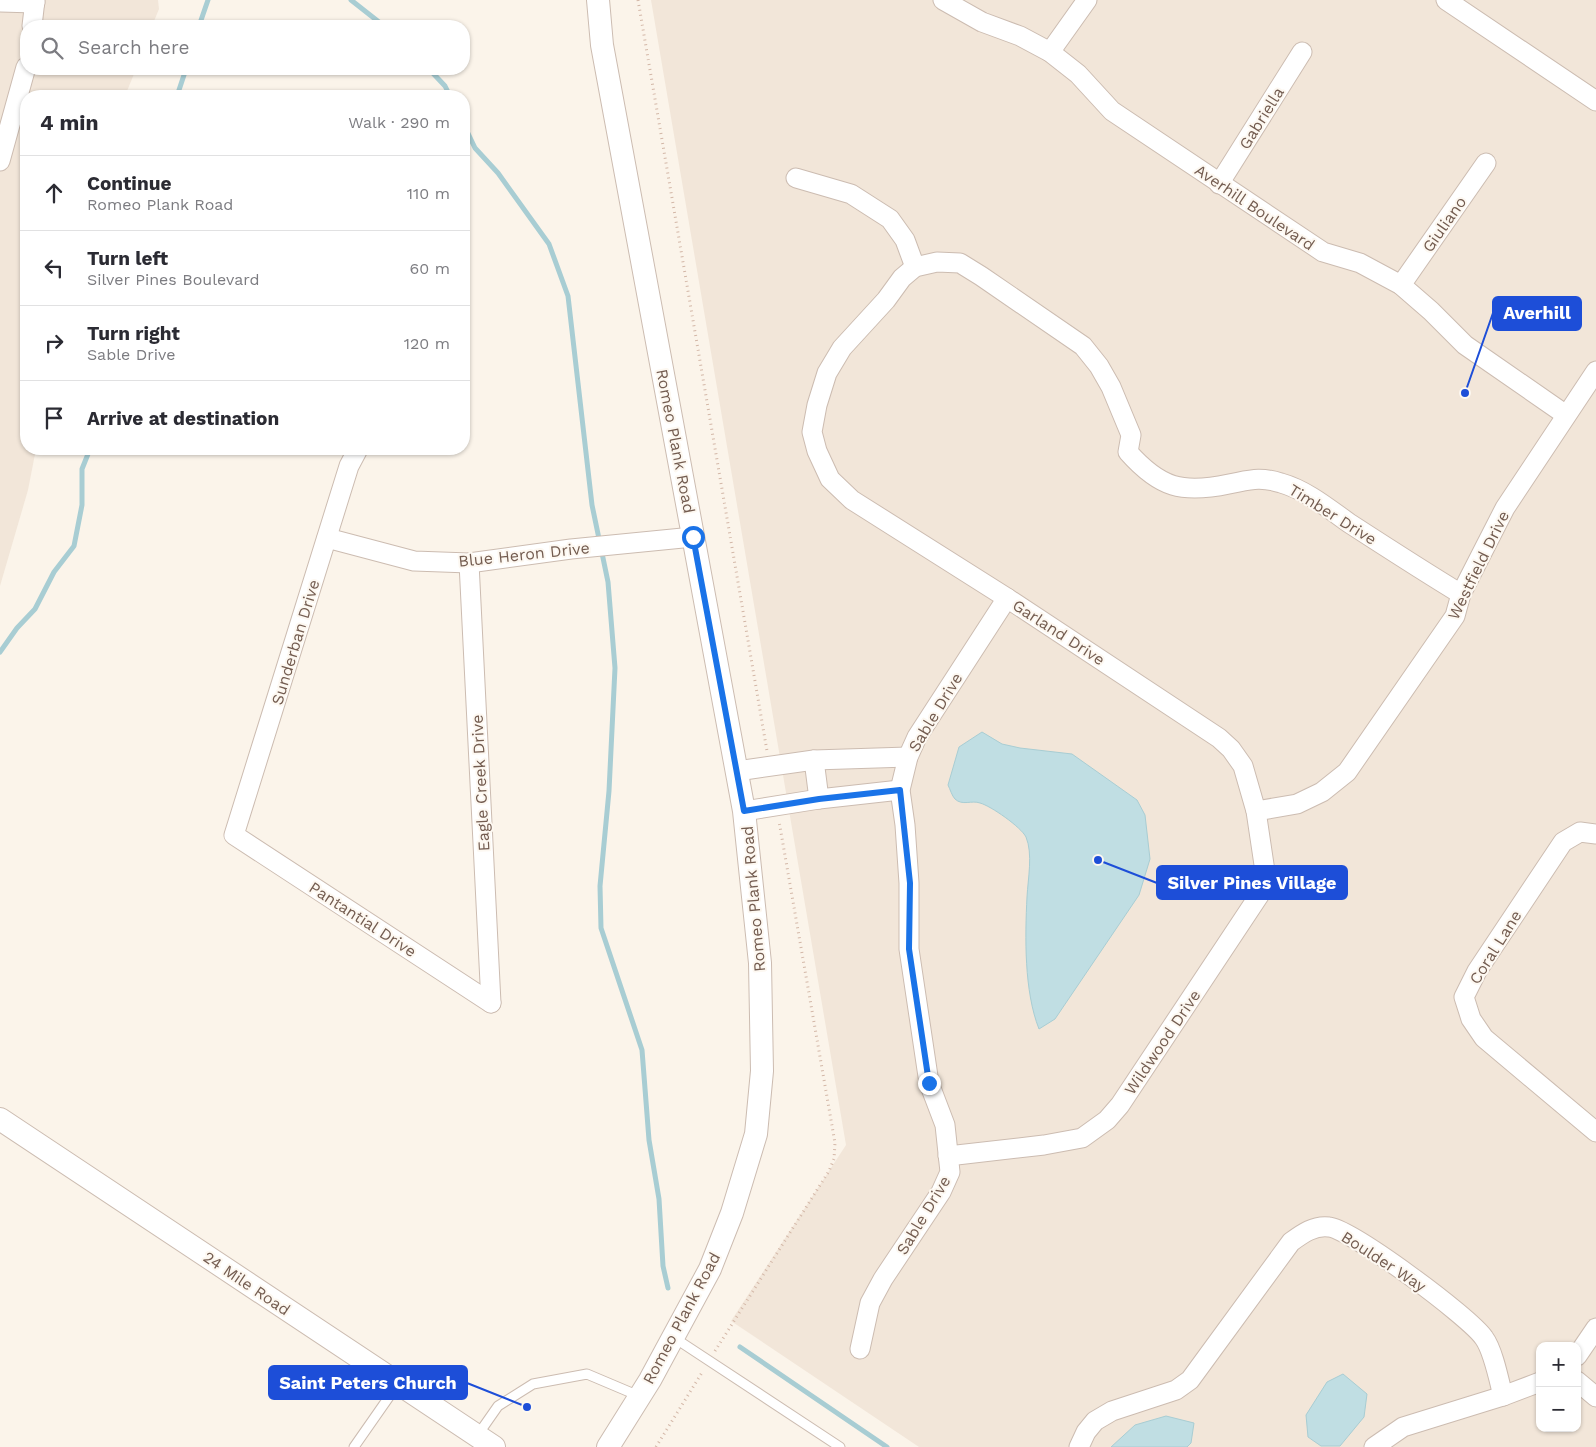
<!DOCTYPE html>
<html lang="en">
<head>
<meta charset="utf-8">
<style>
  :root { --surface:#fff; --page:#f7f7f7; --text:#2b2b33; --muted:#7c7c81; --line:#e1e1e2 }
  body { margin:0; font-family:"Work Sans",sans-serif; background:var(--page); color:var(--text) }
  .controls { position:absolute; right:15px; bottom:15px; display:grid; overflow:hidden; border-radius:10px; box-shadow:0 1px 4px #0004 }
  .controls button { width:45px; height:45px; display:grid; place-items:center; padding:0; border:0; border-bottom:1px solid var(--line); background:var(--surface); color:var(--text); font:25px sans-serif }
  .stop { position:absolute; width:15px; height:15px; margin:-11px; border:4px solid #1a73e8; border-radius:50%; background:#fff }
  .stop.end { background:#1a73e8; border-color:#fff; box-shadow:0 1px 5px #0008 }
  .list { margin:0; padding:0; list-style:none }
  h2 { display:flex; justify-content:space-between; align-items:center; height:65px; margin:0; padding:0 20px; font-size:21px }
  h2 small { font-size:16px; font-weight:400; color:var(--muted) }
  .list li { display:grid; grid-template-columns:32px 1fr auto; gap:15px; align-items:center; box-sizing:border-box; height:75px; padding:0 20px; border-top:1px solid var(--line) }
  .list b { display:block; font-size:19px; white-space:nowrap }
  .list p { margin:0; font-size:16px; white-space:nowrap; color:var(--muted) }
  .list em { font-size:16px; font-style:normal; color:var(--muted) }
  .icon { flex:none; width:28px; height:28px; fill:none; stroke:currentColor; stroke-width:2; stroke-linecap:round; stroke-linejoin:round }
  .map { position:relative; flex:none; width:1596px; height:1447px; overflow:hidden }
  .search { position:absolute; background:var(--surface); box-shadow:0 1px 4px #0004; left:20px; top:20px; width:450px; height:55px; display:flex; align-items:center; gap:12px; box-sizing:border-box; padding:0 18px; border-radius:20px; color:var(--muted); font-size:19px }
  .panel { position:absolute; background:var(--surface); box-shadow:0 1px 4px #0004; left:20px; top:90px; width:450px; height:365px; border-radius:20px }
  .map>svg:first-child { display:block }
  .residential { fill:#f2e6d9; fill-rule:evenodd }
  .water { fill:#c0dee3; stroke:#a8cdd3 }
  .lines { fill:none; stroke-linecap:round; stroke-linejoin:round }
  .stream { stroke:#a8cdd3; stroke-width:5 }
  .service-casing { stroke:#ccbcb1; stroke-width:11 }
  .minor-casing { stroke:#ccbcb1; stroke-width:21 }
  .tertiary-casing { stroke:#ccbcb1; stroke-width:24 }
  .path { stroke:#d3b7a7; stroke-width:3; stroke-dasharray:1 4; stroke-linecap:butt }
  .service { stroke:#fff; stroke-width:9 }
  .minor { stroke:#fff; stroke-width:19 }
  .tertiary { stroke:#fff; stroke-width:22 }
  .route { stroke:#1a73e8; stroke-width:6 }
  .labels { text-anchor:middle; stroke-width:4; stroke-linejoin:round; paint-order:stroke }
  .street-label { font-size:16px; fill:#735c50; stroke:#fdf8f1 }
  .leader { fill:none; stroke:#1d4ed8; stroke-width:2 }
  .callout-dot { fill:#1d4ed8; stroke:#fdf8f1; stroke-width:2 }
  .callout { fill:#1d4ed8; stroke:#1d4ed8; stroke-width:2 }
  .callout-label { font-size:18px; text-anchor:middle; font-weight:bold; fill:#fff }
</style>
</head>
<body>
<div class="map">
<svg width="1596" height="1447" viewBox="0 0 1596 1447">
  <rect width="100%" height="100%" fill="#fbf4ea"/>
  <!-- residential -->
  <g class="residential">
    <path d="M 0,0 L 158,0 L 159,9 L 152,26 L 26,26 L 26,69 L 136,69 L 125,96 L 26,96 L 26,449 L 36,449 L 28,490 L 0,586 Z"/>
    <path d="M 651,0 L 1596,0 L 1596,1447 L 919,1447 L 731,1321 L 846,1145 ZM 1540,1346 L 1577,1346 L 1577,1428 L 1540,1428 Z"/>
  </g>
  <!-- water -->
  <g class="water">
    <path d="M 982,732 L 1002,744 L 1020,748 L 1072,754 L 1137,800 L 1145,815 L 1150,859 L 1139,895 L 1055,1019 L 1039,1029 C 1024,991 1025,937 1027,897 C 1028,878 1033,854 1026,837 C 1021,827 991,806 980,803 C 972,800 962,806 955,799 C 952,796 950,789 948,785 L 959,747 Z"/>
    <path d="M 1343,1374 L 1367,1394 L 1364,1417 L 1340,1446 L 1321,1446 L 1308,1437 L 1306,1415 L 1327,1382 Z"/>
    <path d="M 1166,1416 L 1194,1423 L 1191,1443 L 1187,1447 L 1111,1447 L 1135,1425 Z"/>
  </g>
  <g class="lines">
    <!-- stream -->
    <g class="stream">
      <path d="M 351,0 L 384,26"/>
      <path d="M 199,26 L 208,0"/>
      <path d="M 429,69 L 445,86 L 450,96"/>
      <path d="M 177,96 L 186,69"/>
      <path d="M 464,125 L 475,148 L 498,173 L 549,244 L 568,296 L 592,505 L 608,582 L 615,668 L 609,791 L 600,886 L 601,928 L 642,1050 L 649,1140 L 659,1199 L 663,1266 L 668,1288"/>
      <path d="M 0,652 L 17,628 L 35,609 L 54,572 L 74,546 L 82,505 L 82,469 L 90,449"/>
      <path d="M 740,1347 L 887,1447"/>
    </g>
    <!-- service casing -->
    <g class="service-casing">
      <g id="service">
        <path d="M 673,1337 L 840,1447"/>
        <path d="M 477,1436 L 498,1406 L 533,1384 L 587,1374 L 639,1396"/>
        <path d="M 354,1447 L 398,1384"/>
      </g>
    </g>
    <!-- minor casing -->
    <g class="minor-casing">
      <g id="minor">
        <path d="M 943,0 L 982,22 L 1020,36 L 1050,52 L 1078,74 L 1112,111 L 1323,252 L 1360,263 L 1401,285 L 1431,311 L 1465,345 L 1566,415"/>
        <path d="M 1446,0 L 1596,101"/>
        <path d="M 0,2 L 35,3"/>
        <path d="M 32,26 L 35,0"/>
        <path d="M 1050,52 L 1087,0"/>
        <path d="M 0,161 L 26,67"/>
        <path d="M 796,178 L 851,194 L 890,219 L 905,240 L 915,267"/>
        <path d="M 1219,184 L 1302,52"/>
        <path d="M 1401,285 L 1486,163"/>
        <path d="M 358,449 L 349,466 L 234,835 L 491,1003"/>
        <path d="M 327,538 L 414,561 L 469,563 L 571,549 L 693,537"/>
        <path d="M 469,563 L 491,1003"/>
        <path d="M 814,760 L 819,799"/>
        <path d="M 737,771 L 814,760 L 908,757"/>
        <path d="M 744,811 L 819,799 L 900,790"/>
        <path d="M 1256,811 L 1297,804 L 1322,792 L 1347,772 L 1455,616 L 1461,594 L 1505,508 L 1596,371"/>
        <path d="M 1596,834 L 1580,832 L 1563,842 L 1477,971 L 1464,997 L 1471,1019 L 1484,1038 L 1596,1132"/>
        <path d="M 948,1156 L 1044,1145 L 1082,1138 L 1107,1120 L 1120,1105 L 1260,894 L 1266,878 L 1256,811 L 1243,766 L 1231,749 L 1219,738 L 1007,598 L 852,500 L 830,479 L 817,451 L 812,432 L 817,405 L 827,373 L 842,348 L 886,300 L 902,278 L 915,267 L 937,262 L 960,263 L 981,276 L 1083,346 L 1099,366 L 1111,387 L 1131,435 L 1128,452 C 1160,488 1182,494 1229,484 C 1250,480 1259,476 1281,483 C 1306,490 1328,508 1349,523 C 1386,547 1423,571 1461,594"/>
        <path d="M 860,1349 L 870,1303 L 883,1279 L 941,1192 L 950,1172 L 945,1125 L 929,1083 L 909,949 L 909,883 L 905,825 L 900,790 L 908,757 L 917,737 L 1007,598"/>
        <path d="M 1577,1356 L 1596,1328"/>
        <path d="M 1577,1381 L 1596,1397"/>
        <path d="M 1079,1447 L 1086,1432 L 1095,1421 L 1112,1411 L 1176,1390 L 1190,1380 L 1291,1242 C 1302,1234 1314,1225 1329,1227 C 1351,1229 1470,1317 1484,1338 C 1493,1350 1499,1380 1503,1396"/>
        <path d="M 1374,1447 L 1403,1427 L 1503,1396 L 1540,1382"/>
      </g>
    </g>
    <!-- tertiary casing -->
    <g class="tertiary-casing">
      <g id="tertiary">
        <path d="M 598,0 L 602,45 L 744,811 L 760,963 L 762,1071 L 756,1134 L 732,1213 L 710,1269 L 650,1380 L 608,1447"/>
        <path d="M 0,1119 L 494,1447"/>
      </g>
    </g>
    <!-- path -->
    <g class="path">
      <path d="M 638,0 L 767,751"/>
      <path d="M 715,1351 L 829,1171 L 834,1159 L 835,1143 L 779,821"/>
      <path d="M 656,1447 L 703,1371"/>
    </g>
    <!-- service -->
    <use href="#service" class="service"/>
    <!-- minor -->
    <use href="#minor" class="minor"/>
    <!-- tertiary -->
    <use href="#tertiary" class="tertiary"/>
  </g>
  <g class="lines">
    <!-- route -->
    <path class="route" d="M 693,537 L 744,811 L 819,799 L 900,790 L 910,883 L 909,949 L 929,1083"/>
  </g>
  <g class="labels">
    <!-- street labels -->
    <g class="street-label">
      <text transform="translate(1261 118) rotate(-58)" y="6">Gabriella</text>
      <text transform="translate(1255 207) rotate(34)" y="6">Averhill Boulevard</text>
      <text transform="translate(1444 224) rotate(-55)" y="6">Giuliano</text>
      <text transform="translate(676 441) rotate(79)" y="6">Romeo Plank Road</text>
      <text transform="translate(1333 514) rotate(32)" y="6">Timber Drive</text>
      <text transform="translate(524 554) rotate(-6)" y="6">Blue Heron Drive</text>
      <text transform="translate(1478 565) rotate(-64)" y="6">Westfield Drive</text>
      <text transform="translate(1059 632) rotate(33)" y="6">Garland Drive</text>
      <text transform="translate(295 642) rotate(-73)" y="6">Sunderban Drive</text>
      <text transform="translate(935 712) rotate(-59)" y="6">Sable Drive</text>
      <text transform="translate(480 783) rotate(-93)" y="6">Eagle Creek Drive</text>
      <text transform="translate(753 899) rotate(-95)" y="6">Romeo Plank Road</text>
      <text transform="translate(363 919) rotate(33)" y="6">Pantantial Drive</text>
      <text transform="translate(1495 947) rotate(-58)" y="6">Coral Lane</text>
      <text transform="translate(1162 1042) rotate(-56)" y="6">Wildwood Drive</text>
      <text transform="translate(923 1215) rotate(-59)" y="6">Sable Drive</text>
      <text transform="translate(1384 1261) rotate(33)" y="6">Boulder Way</text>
      <text transform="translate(247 1283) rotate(34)" y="6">24 Mile Road</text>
      <text transform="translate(681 1318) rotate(-62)" y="6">Romeo Plank Road</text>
    </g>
  </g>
  <!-- callouts -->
  <path class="leader" d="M1465 393L1493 313M1098 860L1157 883M527 1407L467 1383"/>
  <g class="callout-dot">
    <circle cx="1465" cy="393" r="5"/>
    <circle cx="1098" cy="860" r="5"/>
    <circle cx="527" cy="1407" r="5"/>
  </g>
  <g class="callout">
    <rect x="1493" y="297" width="88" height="33" rx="5"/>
    <rect x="1157" y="866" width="190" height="33" rx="5"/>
    <rect x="269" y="1366" width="198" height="33" rx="5"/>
  </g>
  <g class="callout-label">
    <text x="1537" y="319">Averhill</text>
    <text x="1252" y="889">Silver Pines Village</text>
    <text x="368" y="1389">Saint Peters Church</text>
  </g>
</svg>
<div class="controls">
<button>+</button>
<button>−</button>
</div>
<div class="stop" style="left:693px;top:537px"></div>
<div class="stop end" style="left:929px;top:1083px"></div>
<div class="search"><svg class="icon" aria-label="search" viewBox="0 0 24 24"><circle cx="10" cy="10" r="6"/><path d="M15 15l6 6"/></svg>Search here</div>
<section class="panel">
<h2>4 min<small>Walk · 290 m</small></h2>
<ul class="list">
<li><svg class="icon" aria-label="ahead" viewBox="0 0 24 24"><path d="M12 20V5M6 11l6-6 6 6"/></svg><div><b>Continue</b><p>Romeo Plank Road</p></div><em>110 m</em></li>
<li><svg class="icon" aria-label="left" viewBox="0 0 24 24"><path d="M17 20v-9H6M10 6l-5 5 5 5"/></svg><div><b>Turn left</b><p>Silver Pines Boulevard</p></div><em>60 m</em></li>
<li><svg class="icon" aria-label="right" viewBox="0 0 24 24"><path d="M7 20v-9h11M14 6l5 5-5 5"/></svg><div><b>Turn right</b><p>Sable Drive</p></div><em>120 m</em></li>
<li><svg class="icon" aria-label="arrive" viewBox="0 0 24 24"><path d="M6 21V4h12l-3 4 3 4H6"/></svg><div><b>Arrive at destination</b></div></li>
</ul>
</section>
</div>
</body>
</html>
